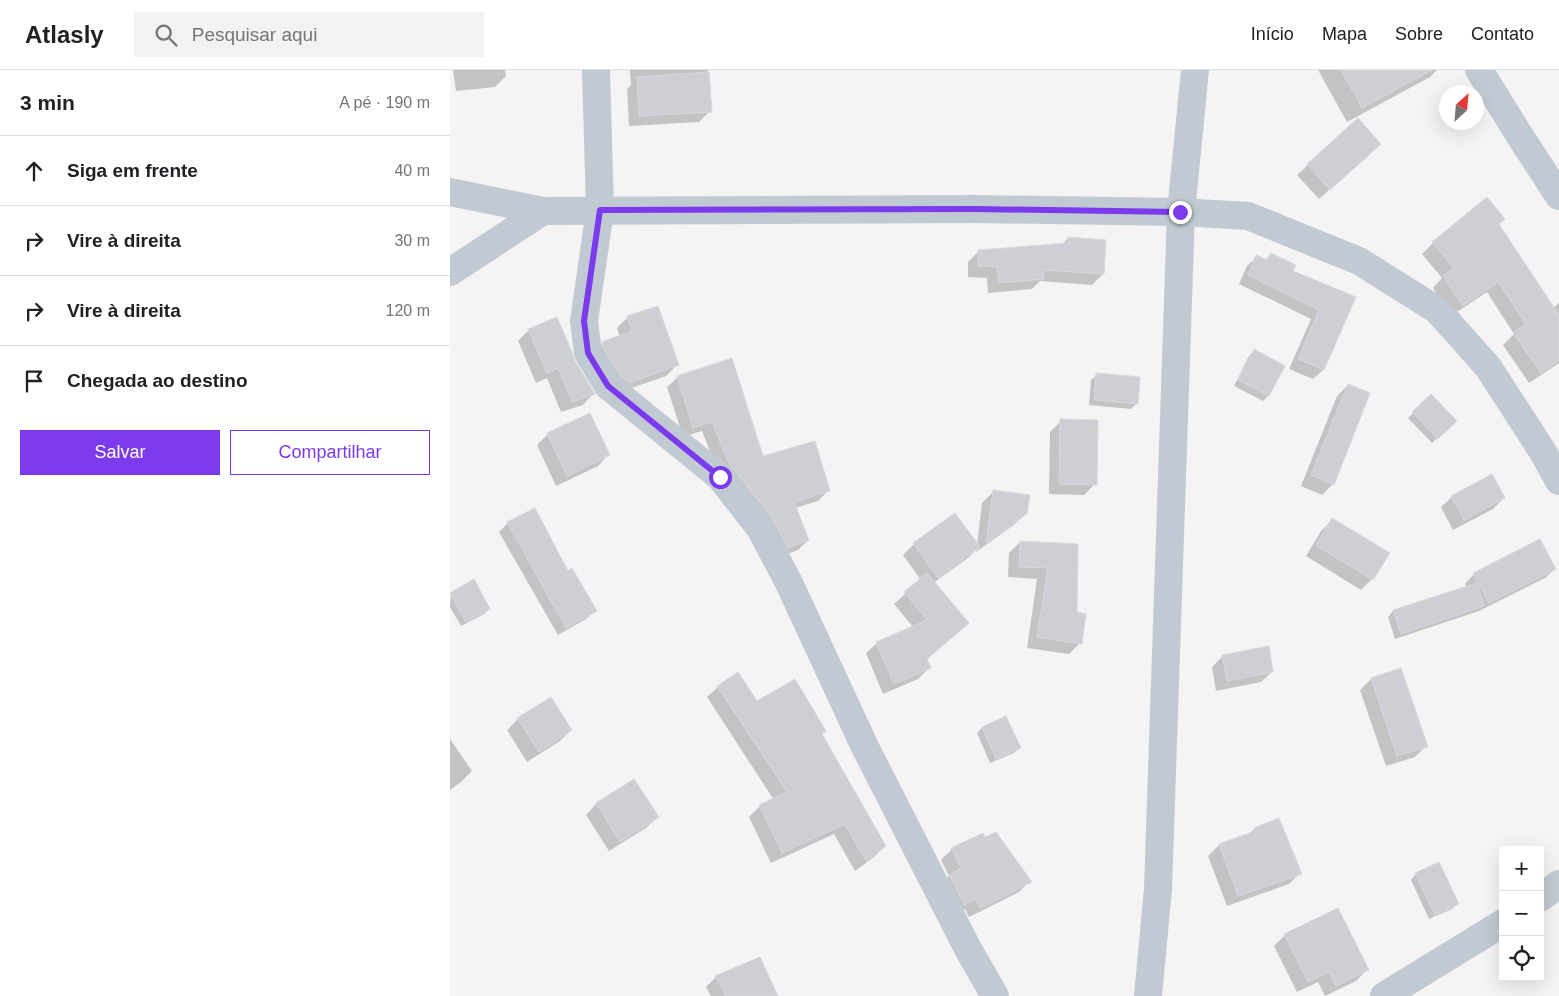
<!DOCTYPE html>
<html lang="pt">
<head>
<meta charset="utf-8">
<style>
  :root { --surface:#fff; --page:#f2f2f2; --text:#202124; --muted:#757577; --line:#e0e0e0; --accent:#7c3aed }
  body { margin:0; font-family:Arial,sans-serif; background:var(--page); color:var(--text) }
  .controls { position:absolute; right:15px; bottom:15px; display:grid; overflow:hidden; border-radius:0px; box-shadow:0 5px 20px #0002 }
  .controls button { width:45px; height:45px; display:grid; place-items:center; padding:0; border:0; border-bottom:1px solid var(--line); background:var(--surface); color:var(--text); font:25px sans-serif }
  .compass { position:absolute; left:989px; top:15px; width:45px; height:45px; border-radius:50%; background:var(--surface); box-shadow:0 5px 20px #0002; rotate:26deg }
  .stop { position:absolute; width:15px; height:15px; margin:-11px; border:4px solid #7c3aed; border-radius:50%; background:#fff }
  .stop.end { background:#7c3aed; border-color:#fff; box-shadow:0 1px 5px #0008 }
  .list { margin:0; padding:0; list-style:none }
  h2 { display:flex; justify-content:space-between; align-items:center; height:65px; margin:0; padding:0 20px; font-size:21px }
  h2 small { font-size:16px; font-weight:400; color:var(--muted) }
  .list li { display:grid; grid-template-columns:32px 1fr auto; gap:15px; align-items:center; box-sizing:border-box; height:70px; padding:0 20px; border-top:1px solid var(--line) }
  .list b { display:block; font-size:19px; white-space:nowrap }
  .list em { font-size:16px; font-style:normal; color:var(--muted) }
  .actions { display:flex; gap:10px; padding:15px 20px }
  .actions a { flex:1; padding:11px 0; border:1px solid var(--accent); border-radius:0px; text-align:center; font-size:18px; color:var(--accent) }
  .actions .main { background:var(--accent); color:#fff }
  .icon { flex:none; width:28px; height:28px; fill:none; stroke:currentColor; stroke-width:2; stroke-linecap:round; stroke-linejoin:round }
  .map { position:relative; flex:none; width:1109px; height:926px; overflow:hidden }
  header { display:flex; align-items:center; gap:30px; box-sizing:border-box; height:70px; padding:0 25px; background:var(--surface); border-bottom:1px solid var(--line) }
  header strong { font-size:24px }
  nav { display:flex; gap:28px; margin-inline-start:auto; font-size:18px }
  .search { width:350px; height:45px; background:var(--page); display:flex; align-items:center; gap:12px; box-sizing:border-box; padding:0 18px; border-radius:0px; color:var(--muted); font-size:19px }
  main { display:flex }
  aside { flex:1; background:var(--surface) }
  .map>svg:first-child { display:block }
  .shadow { fill:#0003 }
  .building { fill:#cdcfd5; stroke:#d7d9de }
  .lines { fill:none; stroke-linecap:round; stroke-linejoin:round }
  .minor { stroke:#c1cad2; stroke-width:28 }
  .route { stroke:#7c3aed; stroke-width:6 }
</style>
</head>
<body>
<header>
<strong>Atlasly</strong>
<div class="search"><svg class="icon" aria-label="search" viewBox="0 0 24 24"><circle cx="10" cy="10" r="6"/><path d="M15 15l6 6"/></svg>Pesquisar aqui</div>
<nav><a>Início</a><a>Mapa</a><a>Sobre</a><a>Contato</a></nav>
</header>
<main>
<aside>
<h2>3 min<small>A pé · 190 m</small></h2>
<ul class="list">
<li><svg class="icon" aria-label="ahead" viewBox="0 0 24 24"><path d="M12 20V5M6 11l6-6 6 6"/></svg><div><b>Siga em frente</b></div><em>40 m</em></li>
<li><svg class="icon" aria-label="right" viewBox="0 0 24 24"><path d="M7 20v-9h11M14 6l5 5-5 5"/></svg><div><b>Vire à direita</b></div><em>30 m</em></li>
<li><svg class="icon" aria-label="right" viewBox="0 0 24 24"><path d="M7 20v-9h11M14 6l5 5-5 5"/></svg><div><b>Vire à direita</b></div><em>120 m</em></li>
<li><svg class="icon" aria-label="arrive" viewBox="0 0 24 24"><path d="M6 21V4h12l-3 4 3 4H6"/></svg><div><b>Chegada ao destino</b></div></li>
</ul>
<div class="actions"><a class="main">Salvar</a><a>Compartilhar</a></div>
</aside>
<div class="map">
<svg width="1109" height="926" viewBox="0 0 1109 926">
  <rect width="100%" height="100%" fill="#f5f3f3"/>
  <!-- shadow -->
  <g class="shadow">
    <path d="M 3,0 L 55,0 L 56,6 L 45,17 L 6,21 Z"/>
    <path d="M 180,0 L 258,0 L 260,41 L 249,52 L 179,56 L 177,19 L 181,15 Z"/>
    <path d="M 868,0 L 987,0 L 980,7 L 897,52 Z"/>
    <path d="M 919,85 L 869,129 L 847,105 L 858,95 Z"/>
    <path d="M 1048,155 L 1103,238 L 1109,233 L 1109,293 L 1079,313 L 1053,275 L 1064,264 L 1037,222 L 1001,246 L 983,218 L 992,208 L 972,184 L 983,173 Z"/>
    <path d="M 618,168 L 653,204 L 642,215 L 590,211 L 582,219 L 538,223 L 537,208 L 518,207 L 518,192 L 529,181 L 612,175 Z"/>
    <path d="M 821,184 L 842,201 L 904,227 L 873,300 L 863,309 L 839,299 L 861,249 L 789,214 L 797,196 L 807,187 L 815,190 Z"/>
    <path d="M 178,247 L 227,295 L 216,306 L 167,323 L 142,284 L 153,273 L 170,267 L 167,258 Z"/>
    <path d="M 79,260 L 143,324 L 133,335 L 111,342 L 97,308 L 86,313 L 68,271 Z"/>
    <path d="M 805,281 L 833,296 L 818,326 L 813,331 L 784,316 L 799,286 Z"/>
    <path d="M 647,305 L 687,333 L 681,339 L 639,335 L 641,310 Z"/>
    <path d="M 228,307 L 312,387 L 378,421 L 368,431 L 345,438 L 358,470 L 348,480 L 328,487 L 269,404 L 252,361 L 233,367 L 217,317 Z"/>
    <path d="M 898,315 L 883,414 L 872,425 L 851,416 L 887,326 Z"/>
    <path d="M 981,326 L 1005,351 L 982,373 L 958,348 Z"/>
    <path d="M 611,351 L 645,414 L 634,425 L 599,424 L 600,362 Z"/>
    <path d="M 98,364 L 158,385 L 148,396 L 106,416 L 87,375 Z"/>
    <path d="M 543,422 L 576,443 L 565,454 L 526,482 L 527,479 L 518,488 L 483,513 L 517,553 L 476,590 L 479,598 L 468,609 L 433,624 L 416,583 L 427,573 L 463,557 L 444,534 L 471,510 L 453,485 L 464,474 L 505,445 L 527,475 L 532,433 Z"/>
    <path d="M 1002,427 L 1054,428 L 1043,439 L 1003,460 L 991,437 Z"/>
    <path d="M 882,450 L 922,509 L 911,520 L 856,486 L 871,461 Z"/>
    <path d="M 58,453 L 117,502 L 145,541 L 136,549 L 108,565 L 49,462 Z"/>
    <path d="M 570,472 L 627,475 L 625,543 L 630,573 L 619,584 L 577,578 L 587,509 L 558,507 L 559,483 Z"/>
    <path d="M 1105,499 L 1095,508 L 1029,541 L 945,569 L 938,547 L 943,541 L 1017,518 L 1015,514 L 1024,504 Z"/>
    <path d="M 1,524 L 39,539 L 34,544 L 11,556 L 0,537 Z"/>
    <path d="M 772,587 L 822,602 L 811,612 L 766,621 L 762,597 Z"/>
    <path d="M 950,599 L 976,676 L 965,687 L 936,696 L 910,620 L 921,609 Z"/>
    <path d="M 268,617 L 306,632 L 371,665 L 435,776 L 424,787 L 405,801 L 384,764 L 321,793 L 299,747 L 310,736 L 324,730 L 257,627 Z"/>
    <path d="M 555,648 L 569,678 L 564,683 L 540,693 L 527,663 L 532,658 Z"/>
    <path d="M 68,649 L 121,660 L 110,671 L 77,692 L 57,660 Z"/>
    <path d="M 0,669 L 22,701 L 11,712 L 0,720 Z"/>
    <path d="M 184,711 L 207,747 L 196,758 L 159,781 L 136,745 L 146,734 Z"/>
    <path d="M 829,750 L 850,803 L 839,814 L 777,836 L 758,786 L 769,775 L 799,764 L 804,759 Z"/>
    <path d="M 535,768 L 580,811 L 569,822 L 519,847 L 515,839 L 503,845 L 489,817 L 499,806 L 491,790 L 502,779 Z"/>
    <path d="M 966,804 L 1007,833 L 1002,839 L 979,849 L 961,810 Z"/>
    <path d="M 835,865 L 917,900 L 906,911 L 875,926 L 868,912 L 847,922 L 824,876 Z"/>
    <path d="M 266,907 L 327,926 L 261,926 L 256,917 Z"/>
  </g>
  <!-- building -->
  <g class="building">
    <path d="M 891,0 L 982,0 L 912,38 Z"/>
    <path d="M 259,2 L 262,42 L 189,46 L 187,7 Z"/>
    <path d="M 908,48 L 931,74 L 880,120 L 857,94 Z"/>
    <path d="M 1037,127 L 1055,149 L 1049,154 L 1109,245 L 1109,290 L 1091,303 L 1063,263 L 1076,254 L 1048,212 L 1013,236 L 993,206 L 1004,198 L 982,172 Z"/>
    <path d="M 618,167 L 656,170 L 654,204 L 593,200 L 594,209 L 549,213 L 547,197 L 528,196 L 528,180 L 618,173 Z"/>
    <path d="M 821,183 L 846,195 L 843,201 L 906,227 L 874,300 L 848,289 L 869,240 L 798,205 L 806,185 L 817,190 Z"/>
    <path d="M 208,236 L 229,295 L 179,313 L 170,306 L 153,278 L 152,272 L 182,261 L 177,246 Z"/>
    <path d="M 107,247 L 122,282 L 125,291 L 145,324 L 122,332 L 108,298 L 97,303 L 78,259 Z"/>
    <path d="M 804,279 L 835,296 L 819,326 L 788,310 Z"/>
    <path d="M 282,288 L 313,386 L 365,371 L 380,421 L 344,432 L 359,470 L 338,478 L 322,448 L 279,394 L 262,352 L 243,358 L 227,306 Z"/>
    <path d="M 646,303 L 690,307 L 688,334 L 644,330 Z"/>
    <path d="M 898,314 L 920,323 L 884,415 L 861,405 Z"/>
    <path d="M 981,324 L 1007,351 L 988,369 L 962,342 Z"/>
    <path d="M 140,343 L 160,385 L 117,406 L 97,363 Z"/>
    <path d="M 610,349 L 648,350 L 647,415 L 609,414 Z"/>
    <path d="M 1042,404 L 1055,428 L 1014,450 L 1001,426 Z"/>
    <path d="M 543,420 L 580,425 L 577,444 L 536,473 Z"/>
    <path d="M 85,438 L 118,501 L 122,498 L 147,541 L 116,558 L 57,452 Z"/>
    <path d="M 505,443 L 530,477 L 488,508 L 463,473 Z"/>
    <path d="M 882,448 L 940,483 L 923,510 L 866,475 Z"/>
    <path d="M 1090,469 L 1106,499 L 1039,533 L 1023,503 Z"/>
    <path d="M 570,471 L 628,474 L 627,542 L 636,544 L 632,574 L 587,567 L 598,498 L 569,497 Z"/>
    <path d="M 477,503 L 519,553 L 477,589 L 481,598 L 444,614 L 426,572 L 477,550 L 454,522 Z"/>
    <path d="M 24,509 L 40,539 L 16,552 L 0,523 Z"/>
    <path d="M 1027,513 L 1034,536 L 951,564 L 943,540 Z"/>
    <path d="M 819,576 L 823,602 L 777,611 L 772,585 Z"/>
    <path d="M 951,598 L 978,677 L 947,686 L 921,608 Z"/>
    <path d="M 288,602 L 307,631 L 345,609 L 376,661 L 372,664 L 436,776 L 416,791 L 395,754 L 332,783 L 309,735 L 337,722 L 267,616 Z"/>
    <path d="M 101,627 L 122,660 L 89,682 L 67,648 Z"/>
    <path d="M 556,646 L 571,678 L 546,689 L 532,657 Z"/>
    <path d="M 184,709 L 209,747 L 170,772 L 146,733 Z"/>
    <path d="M 829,748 L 852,804 L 788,826 L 769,774 L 805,761 L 804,758 Z"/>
    <path d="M 546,762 L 582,812 L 530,838 L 526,829 L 514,835 L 499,805 L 511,798 L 501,778 L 533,763 L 535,767 Z"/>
    <path d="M 989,792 L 1009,834 L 985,845 L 965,803 Z"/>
    <path d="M 888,838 L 919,900 L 886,916 L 879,902 L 858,912 L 834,864 Z"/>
    <path d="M 310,887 L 328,926 L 276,926 L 265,906 Z"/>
  </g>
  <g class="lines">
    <!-- minor -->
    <g class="minor">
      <path d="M 146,0 L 150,140 L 134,251 L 138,283 L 158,316 L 270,407 L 310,458 L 339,513 L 415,677 L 518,879 L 545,926"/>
      <path d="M 1029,0 L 1068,63 L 1109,126"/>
      <path d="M 0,122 L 93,141 L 525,139 L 731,142 L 798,146 L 909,191 L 987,240 L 1038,297 L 1093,382 L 1109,411"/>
      <path d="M 0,202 L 93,141"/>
      <path d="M 1090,828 L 1109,814"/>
      <path d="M 698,926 L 708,819 L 731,142 L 745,0"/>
      <path d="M 934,926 L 1053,853"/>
    </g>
  </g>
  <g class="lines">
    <!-- route -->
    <path class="route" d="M 270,407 L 158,316 L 138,283 L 134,251 L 150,140 L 525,139 L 730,142"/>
  </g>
</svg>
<div class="controls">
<button>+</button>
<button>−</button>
<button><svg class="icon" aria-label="locate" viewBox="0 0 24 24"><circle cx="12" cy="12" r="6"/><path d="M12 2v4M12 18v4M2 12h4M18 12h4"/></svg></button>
</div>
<svg class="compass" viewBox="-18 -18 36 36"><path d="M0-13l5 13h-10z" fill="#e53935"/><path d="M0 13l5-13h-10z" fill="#757577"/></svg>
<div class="stop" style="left:270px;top:407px"></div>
<div class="stop end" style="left:730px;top:142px"></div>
</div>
</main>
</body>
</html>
